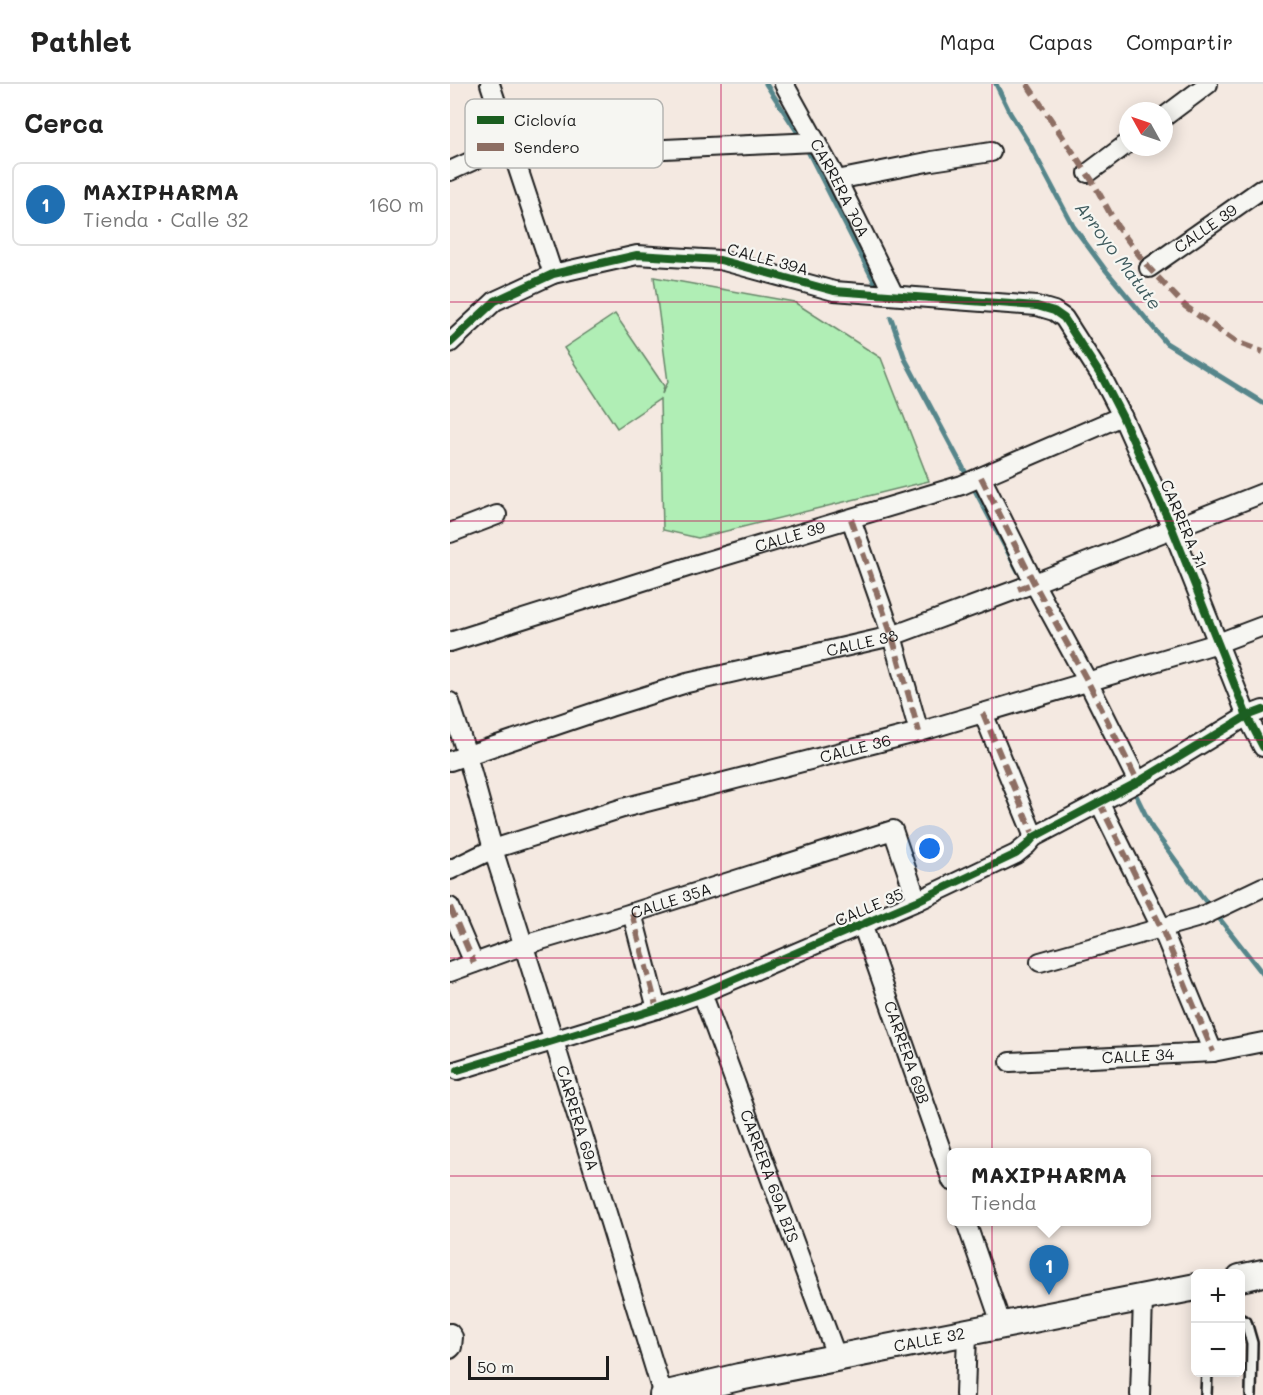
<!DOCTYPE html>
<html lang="es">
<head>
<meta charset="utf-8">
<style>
  :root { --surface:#fff; --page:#f2f2f2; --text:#222; --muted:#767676; --line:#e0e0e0; --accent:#1f6fb2 }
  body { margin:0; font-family:Mali,sans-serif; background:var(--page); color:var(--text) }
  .controls { position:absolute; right:18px; bottom:18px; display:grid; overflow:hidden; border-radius:9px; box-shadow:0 3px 15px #0003 }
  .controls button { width:54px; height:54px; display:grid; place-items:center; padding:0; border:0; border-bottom:2px solid var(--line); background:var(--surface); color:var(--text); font:30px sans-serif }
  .compass { position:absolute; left:669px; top:18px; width:54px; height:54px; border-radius:50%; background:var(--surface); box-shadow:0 3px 15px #0003; rotate:310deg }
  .scale { position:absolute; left:18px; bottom:15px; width:141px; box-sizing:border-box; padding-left:6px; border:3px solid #1c1c1c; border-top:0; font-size:16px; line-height:21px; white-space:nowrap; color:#1c1c1c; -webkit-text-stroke:4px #f6f6f2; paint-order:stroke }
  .you { position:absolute; left:480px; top:765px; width:21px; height:21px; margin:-15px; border:4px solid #fff; border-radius:50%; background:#1a73e8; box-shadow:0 0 0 9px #1a73e833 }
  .badge { display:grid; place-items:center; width:39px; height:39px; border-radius:50%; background:var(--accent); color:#fff; font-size:20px; font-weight:700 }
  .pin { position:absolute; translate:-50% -50px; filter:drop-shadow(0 2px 3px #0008) }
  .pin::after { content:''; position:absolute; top:32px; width:21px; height:18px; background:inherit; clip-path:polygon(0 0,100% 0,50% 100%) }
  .popup { position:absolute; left:497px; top:1064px; width:204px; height:78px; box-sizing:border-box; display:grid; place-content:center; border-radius:9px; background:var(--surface); filter:drop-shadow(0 2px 4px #0005); font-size:20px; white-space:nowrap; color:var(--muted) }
  .popup b { font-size:22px; color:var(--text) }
  .popup::after { content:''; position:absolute; left:50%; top:100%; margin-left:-12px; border:12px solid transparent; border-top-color:var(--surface) }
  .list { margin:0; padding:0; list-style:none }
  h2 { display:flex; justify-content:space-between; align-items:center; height:78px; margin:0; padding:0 24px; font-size:26px }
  h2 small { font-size:20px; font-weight:400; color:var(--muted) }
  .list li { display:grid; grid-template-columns:39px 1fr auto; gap:18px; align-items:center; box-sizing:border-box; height:84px; margin:0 12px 12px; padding:0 12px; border:2px solid var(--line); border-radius:9px }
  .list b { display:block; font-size:22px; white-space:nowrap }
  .list p { margin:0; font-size:20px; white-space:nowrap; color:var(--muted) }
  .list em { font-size:20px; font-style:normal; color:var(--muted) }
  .map { position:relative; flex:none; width:813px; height:1311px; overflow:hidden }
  header { display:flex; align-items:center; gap:36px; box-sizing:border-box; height:84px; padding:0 30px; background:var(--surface); border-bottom:2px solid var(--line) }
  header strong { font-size:28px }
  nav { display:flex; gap:33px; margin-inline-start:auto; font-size:21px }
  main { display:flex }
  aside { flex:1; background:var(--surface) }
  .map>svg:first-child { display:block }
  .green { fill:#b0eeb5; stroke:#668568; stroke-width:1.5 }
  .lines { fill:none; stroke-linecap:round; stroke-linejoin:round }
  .stream { stroke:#56868b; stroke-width:5 }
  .lane-casing { stroke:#1c1c1c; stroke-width:14 }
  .street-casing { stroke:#1c1c1c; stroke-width:22 }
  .secondary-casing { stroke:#1c1c1c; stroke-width:30 }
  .lane { stroke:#f6f6f2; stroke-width:9 }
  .street { stroke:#f6f6f2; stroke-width:18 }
  .secondary { stroke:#f6f6f2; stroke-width:26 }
  .quiet { stroke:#8d6e63; stroke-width:6; stroke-dasharray:12 6; stroke-linecap:butt }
  .cycleway-casing { stroke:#f6f6f2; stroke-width:11 }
  .cycleway { stroke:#1b5e20; stroke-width:8 }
  .grid { fill:none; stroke:#c2185b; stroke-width:1.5; stroke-opacity:0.55 }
  .labels { text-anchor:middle; stroke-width:4.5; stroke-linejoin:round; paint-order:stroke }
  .street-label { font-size:16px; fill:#1c1c1c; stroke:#f6f6f2 }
  .water-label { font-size:18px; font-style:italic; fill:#3e5a5d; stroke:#f6f6f2 }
  .key { fill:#f6f6f2; stroke:#b5b5b2; stroke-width:1.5 }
  .key-label { font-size:16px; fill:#1c1c1c }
</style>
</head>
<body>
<header>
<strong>Pathlet</strong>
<nav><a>Mapa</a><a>Capas</a><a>Compartir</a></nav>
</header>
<main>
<aside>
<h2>Cerca<small></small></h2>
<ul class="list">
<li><span class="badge">1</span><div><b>MAXIPHARMA</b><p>Tienda · Calle 32</p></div><em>160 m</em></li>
</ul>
</aside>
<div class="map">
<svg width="813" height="1311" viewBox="0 0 813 1311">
  <rect width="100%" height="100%" fill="#f4e9e1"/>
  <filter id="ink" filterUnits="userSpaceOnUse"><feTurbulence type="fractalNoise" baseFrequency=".0167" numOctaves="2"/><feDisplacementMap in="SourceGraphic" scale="12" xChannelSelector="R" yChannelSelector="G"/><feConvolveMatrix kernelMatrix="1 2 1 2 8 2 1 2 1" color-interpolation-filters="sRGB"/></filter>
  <g filter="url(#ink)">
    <!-- green -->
    <path class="green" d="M 204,193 L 344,218 L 431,274 L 479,397 L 248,454 L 213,446 L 210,315 L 167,344 L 114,264 L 165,230 L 214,302 L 212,310 L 218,298 Z"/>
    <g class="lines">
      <!-- stream -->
      <g class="stream">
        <path d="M 316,0 L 346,46"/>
        <path d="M 546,0 L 560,29 L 580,61 L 623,142 L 654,184 L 716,259 L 813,319"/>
        <path d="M 359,69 L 428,205"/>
        <path d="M 441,234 L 455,275 L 568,487"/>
        <path d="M 683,705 L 702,744 L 750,810 L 813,890"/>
      </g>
      <!-- lane casing -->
      <g class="lane-casing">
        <g id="lane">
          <path d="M 790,1235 L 796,1238 L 802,1259 L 801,1311"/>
          <path d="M 756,1311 L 757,1288"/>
        </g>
      </g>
      <!-- street casing -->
      <g class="street-casing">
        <g id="street">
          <path d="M 40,0 L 103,190"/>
          <path id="s1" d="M 334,0 L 387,96 L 444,211"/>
          <path d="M 714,33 L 758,0"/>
          <path d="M 0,87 L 33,72 L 65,72 L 366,58"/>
          <path d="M 638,89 L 678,59"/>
          <path d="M 387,96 L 482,77 L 541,68"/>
          <path id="s2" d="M 699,184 L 813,104"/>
          <path d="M 0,259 L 45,217 L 103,190 L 187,171 L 270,176 L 384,207 L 587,222 L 604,227 L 614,234 L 653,295 L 672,332 L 722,444 L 797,632 L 813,663"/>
          <path d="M 531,393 L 584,499 L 638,598 L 688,698"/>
          <path d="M 401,435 L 442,552 L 469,648"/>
          <path d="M 0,449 L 47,431"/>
          <path id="s3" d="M 0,558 L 241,482 L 512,401 L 672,332"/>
          <path id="s4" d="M 0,618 L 17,671 L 43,765 L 104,957 L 213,1311"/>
          <path d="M 533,629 L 584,753"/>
          <path id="s5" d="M 0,677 L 160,623 L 237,599 L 442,552 L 579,501 L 813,409"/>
          <path d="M 649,718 L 712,845 L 763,968"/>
          <path id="s6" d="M 0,786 L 43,765 L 173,724 L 469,648 L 768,559 L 813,542"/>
          <path d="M 0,823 L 24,879"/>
          <path d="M 182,829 L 207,925"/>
          <path id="s7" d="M 412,840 L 502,1097"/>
          <path d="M 590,878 L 750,833 L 813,803"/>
          <path id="s8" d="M 0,888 L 74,861 L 182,829 L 443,746 L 467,817"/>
          <path id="s9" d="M 252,909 L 387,1274"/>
          <path id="s10" d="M 560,978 L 763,968 L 813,958"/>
          <path d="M 8,986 L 207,925 L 252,909 L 467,817 L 566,770 L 577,761 L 584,753 L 688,698 L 797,632 L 813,626"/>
          <path d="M 516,1138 L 552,1242"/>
          <path d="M 0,1249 L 3,1253 L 2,1263 L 0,1265"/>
          <path d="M 515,1311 L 517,1249"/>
          <path d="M 690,1311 L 693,1215"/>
        </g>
      </g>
      <!-- secondary casing -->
      <g class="secondary-casing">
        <g id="secondary">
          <path d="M 790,1194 L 813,1189"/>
          <path id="s11" d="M 213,1311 L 289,1293 L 746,1203"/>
        </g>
      </g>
      <!-- lane -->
      <use href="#lane" class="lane"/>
      <!-- street -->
      <use href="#street" class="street"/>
      <!-- secondary -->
      <use href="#secondary" class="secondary"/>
      <!-- quiet -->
      <g class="quiet">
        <path d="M 577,0 L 643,98 L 667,142 L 699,184 L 735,222 L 786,258 L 813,268"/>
        <path d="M 531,393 L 584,499 L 638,598 L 688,698"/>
        <path d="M 401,435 L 442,552 L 469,648"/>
        <path d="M 568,505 L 579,501"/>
        <path d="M 533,629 L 584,753"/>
        <path d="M 649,718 L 712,845 L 763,968"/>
        <path d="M 0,823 L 24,879"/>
        <path d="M 182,829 L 207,925"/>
      </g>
      <!-- cycleway casing -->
      <g class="cycleway-casing">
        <g id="cycleway">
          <path d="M 0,259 L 45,217 L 103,190 L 187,171 L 270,176 L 384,207 L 587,222 L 604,227 L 614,234 L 653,295 L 672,332 L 722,444 L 797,632 L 813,663"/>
          <path d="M 8,986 L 207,925 L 252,909 L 467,817 L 566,770 L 577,761 L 584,753 L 688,698 L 797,632 L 813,626"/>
        </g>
      </g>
      <!-- cycleway -->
      <use href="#cycleway" class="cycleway"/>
    </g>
  </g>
  <!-- grid -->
  <path class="grid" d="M 271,0 L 271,1311M 542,0 L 542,1311M 0,218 L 813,218M 0,437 L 813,437M 0,656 L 813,656M 0,874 L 813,874M 0,1092 L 813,1092"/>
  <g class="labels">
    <!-- street labels -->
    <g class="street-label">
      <text dy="6" stroke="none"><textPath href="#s1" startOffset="118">CARRERA 70A</textPath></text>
      <text dy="6" stroke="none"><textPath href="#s2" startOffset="69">CALLE 39</textPath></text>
      <text transform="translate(318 175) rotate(15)" y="6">CALLE 39A</text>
      <text transform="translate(734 440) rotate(67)" y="6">CARRERA 71</text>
      <text dy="6" stroke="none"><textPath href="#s3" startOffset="356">CALLE 39</textPath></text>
      <text dy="6" stroke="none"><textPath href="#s5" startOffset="429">CALLE 38</textPath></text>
      <text dy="6" stroke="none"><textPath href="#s6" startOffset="424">CALLE 36</textPath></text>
      <text dy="6" stroke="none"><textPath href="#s8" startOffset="232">CALLE 35A</textPath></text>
      <text transform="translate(419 823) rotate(-23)" y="6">CALLE 35</text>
      <text dy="6" stroke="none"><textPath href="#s7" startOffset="136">CARRERA 69B</textPath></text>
      <text dy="6" stroke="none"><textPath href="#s10" startOffset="128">CALLE 34</textPath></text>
      <text dy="6" stroke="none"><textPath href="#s4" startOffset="435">CARRERA 69A</textPath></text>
      <text dy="6" stroke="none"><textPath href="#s9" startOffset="195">CARRERA 69A BIS</textPath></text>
      <text dy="6" stroke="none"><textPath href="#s11" startOffset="272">CALLE 32</textPath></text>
    </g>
    <!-- water labels -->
    <g class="water-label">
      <text transform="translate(668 172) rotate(53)" y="6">Arroyo Matute</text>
    </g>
  </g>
  <!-- legend -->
  <rect x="15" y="15" width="198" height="69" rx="9" class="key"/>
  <rect x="27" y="32" width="27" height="8" fill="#1b5e20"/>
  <rect x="27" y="59" width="27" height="8" fill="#8d6e63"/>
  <g class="key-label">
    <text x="64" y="42">Ciclovía</text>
    <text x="64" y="69">Sendero</text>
  </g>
</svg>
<div class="controls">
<button>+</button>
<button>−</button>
</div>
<svg class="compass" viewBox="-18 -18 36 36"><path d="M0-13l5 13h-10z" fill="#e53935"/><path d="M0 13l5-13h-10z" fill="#767676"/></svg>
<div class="scale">50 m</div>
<div class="you"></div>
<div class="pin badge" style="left:599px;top:1211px">1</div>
<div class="popup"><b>MAXIPHARMA</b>Tienda</div>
</div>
</main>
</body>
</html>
